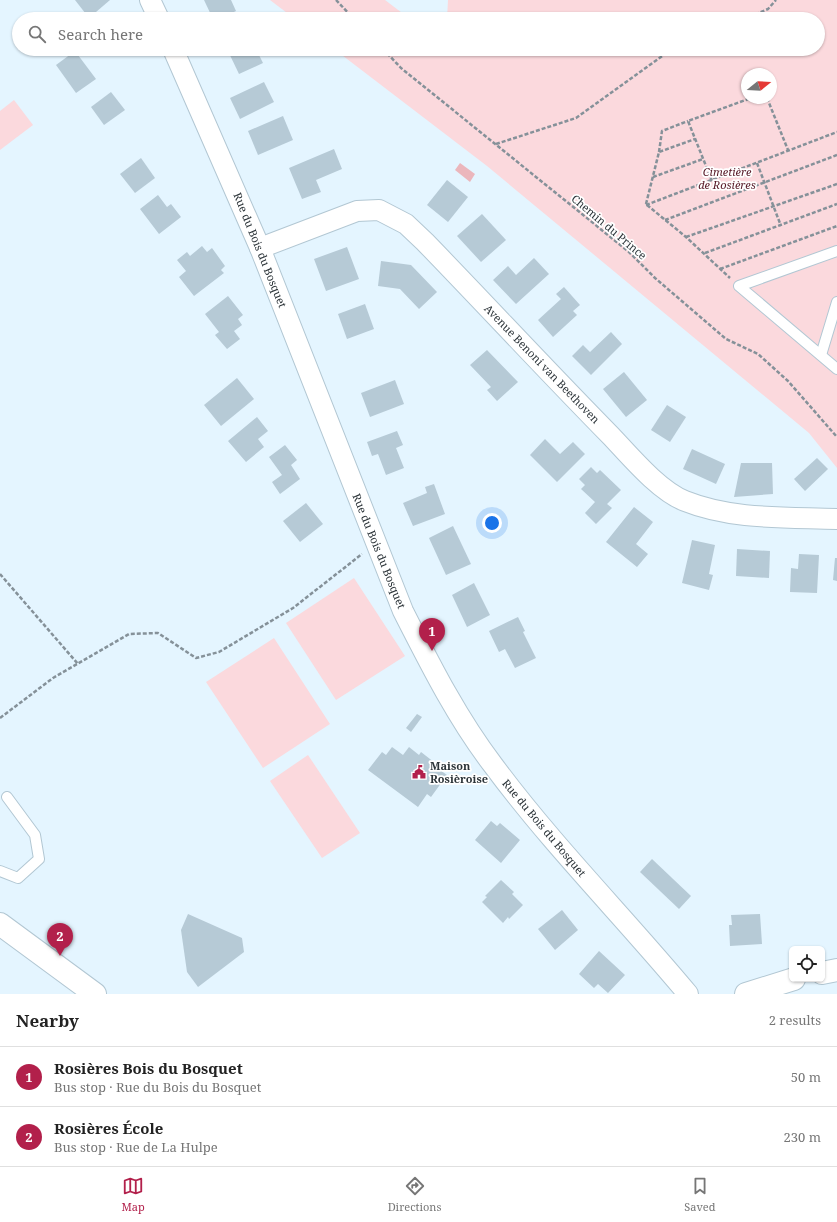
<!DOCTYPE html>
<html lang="en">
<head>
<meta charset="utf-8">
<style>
  :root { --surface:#fff; --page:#f2f2f2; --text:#222; --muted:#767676; --line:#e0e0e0; --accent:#b2204b }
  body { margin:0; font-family:"Noto Serif",serif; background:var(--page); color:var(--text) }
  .controls { position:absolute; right:12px; bottom:12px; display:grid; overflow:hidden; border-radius:6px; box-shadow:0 1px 3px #0004 }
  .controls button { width:36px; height:36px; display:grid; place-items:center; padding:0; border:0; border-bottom:1px solid var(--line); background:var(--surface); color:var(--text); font:20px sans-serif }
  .compass { position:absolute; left:741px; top:68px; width:36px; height:36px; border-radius:50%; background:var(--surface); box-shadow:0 1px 3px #0004; rotate:72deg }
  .you { position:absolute; left:492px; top:523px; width:14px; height:14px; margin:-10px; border:3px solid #fff; border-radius:50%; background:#1a73e8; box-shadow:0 0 0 6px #1a73e833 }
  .badge { display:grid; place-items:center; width:26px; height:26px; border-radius:50%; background:var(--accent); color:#fff; font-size:13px; font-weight:700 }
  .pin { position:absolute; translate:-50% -33px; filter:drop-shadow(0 1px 2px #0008) }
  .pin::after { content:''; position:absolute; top:21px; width:14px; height:12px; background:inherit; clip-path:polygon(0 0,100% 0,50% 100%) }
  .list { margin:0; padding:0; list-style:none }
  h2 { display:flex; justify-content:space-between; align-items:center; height:52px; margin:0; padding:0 16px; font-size:17px }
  h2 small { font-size:13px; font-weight:400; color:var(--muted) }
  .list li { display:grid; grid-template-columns:26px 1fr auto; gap:12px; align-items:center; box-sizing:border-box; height:60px; padding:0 16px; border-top:1px solid var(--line) }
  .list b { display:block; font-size:15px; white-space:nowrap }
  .list p { margin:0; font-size:13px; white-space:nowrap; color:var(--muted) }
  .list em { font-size:13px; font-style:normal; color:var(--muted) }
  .icon { flex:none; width:22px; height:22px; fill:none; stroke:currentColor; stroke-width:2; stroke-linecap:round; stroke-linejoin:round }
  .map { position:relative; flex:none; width:837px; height:994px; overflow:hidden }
  .search { position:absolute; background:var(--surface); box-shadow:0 1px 3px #0004; left:12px; right:12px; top:12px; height:44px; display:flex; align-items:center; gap:10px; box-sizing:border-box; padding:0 14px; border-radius:22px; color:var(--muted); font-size:15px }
  .sheet { height:172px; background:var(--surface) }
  nav { display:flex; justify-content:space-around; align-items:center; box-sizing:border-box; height:56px; border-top:1px solid var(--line); background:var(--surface); font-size:11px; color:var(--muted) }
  nav a { display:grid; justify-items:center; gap:2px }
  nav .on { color:var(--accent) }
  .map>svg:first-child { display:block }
  .green { fill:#fbd9dd; fill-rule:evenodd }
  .water { fill:#ebb6bc }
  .building { fill:#b6cad6 }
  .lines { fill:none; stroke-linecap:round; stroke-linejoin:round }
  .lane-casing { stroke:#b2c7d3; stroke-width:12 }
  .street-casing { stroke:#b2c7d3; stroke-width:22 }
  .secondary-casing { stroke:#b2c7d3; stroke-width:24 }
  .path { stroke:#859199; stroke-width:2.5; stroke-dasharray:4 2; stroke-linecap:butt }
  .lane { stroke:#fff; stroke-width:10 }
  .street { stroke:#fff; stroke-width:20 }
  .secondary { stroke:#fff; stroke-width:22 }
  .labels { text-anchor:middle; stroke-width:3.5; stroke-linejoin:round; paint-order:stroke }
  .park-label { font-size:11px; font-style:italic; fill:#561826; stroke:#fff }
  .street-label { font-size:11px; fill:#2c3439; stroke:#fff }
  .poi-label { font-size:11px; font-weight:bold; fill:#2c3439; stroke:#fff; text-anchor:start }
</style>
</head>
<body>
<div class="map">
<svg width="837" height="994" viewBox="0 0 837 994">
  <rect width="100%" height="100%" fill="#e4f5ff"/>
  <!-- green -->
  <g class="green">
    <path d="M 270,0 L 385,0 L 410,19 L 295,19 Z"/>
    <path d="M 448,0 L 837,0 L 837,468 L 809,433 L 487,166 L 334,49 L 818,49 L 818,19 L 447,19 ZM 747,74 L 771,74 L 771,98 L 747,98 Z"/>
    <path d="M 14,100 L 33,125 L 0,150 L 0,111 Z"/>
    <path d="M 354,578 L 405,656 L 336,700 L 286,623 Z"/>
    <path d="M 274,638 L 330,724 L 263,768 L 206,682 Z"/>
    <path d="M 308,755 L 360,833 L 322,858 L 270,781 Z"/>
  </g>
  <!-- water -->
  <path class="water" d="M 460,163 L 475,174 L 470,182 L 455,170 Z"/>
  <!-- building -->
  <g class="building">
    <path d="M 75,0 L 110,0 L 89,18 Z"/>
    <path d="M 204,0 L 231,0 L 236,11 L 219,19 L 213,19 Z"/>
    <path d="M 227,49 L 256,49 L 263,63 L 239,74 Z"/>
    <path d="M 75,51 L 96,79 L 76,93 L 56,65 Z"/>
    <path d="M 264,82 L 274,102 L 240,119 L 230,98 Z"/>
    <path d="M 111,92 L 125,110 L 104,125 L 91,107 Z"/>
    <path d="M 283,116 L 293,140 L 258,155 L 248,131 Z"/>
    <path d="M 334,149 L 342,169 L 316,180 L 321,192 L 302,199 L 289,168 Z"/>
    <path d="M 141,158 L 155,178 L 135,193 L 120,174 Z"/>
    <path d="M 447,180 L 468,197 L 448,222 L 427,205 Z"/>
    <path d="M 158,195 L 167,207 L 171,204 L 181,217 L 159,234 L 140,209 Z"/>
    <path d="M 482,214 L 506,240 L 481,262 L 457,236 Z"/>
    <path d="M 202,246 L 207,252 L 212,248 L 225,266 L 221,270 L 224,273 L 194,296 L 179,277 L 186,271 L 177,260 L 187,252 L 190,256 Z"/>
    <path d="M 347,247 L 359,279 L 326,291 L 314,259 Z"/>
    <path d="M 534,258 L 549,274 L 516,304 L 493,280 L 508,266 L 516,275 Z"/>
    <path d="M 381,261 L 411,265 L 437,292 L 419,309 L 400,289 L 378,286 Z"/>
    <path d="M 564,287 L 580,305 L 573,311 L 577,315 L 553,337 L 538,320 L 561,299 L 556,294 Z"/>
    <path d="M 228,296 L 243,315 L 238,319 L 242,325 L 234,331 L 240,339 L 227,349 L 215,335 L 219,332 L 205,314 Z"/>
    <path d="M 365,304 L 374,329 L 347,339 L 338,314 Z"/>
    <path d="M 611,332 L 622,344 L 591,375 L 572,356 L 583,345 L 590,352 Z"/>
    <path d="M 487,350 L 518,382 L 497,401 L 487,390 L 491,387 L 470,365 Z"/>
    <path d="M 624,372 L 647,400 L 626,417 L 603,389 Z"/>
    <path d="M 237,378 L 254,399 L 221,426 L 204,405 Z"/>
    <path d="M 395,380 L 404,404 L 370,417 L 361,393 Z"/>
    <path d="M 667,405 L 686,417 L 670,442 L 651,430 Z"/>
    <path d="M 257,417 L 268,431 L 258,439 L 264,447 L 246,462 L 228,441 Z"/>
    <path d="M 397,431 L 403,445 L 396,448 L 404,468 L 386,475 L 378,454 L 372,456 L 367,442 Z"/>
    <path d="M 545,439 L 560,454 L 573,442 L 585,454 L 557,482 L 530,455 Z"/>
    <path d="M 285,445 L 297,460 L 291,465 L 300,479 L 280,494 L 272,482 L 282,475 L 269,457 Z"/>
    <path d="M 692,449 L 725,464 L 716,484 L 683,469 Z"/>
    <path d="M 817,458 L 828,469 L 805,491 L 794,479 Z"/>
    <path d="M 741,463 L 772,463 L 773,494 L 734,497 Z"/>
    <path d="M 591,467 L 597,473 L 600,470 L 621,490 L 607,504 L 612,508 L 596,524 L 585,513 L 595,502 L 581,489 L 585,485 L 579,479 Z"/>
    <path d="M 434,484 L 445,514 L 413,526 L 403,503 L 427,493 L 425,487 Z"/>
    <path d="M 306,503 L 323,524 L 300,542 L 283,521 Z"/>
    <path d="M 634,507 L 653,522 L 636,544 L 648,554 L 637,567 L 606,542 Z"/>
    <path d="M 453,526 L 471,564 L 446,575 L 429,538 Z"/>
    <path d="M 692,540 L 715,545 L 709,574 L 713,575 L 709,590 L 682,583 Z"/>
    <path d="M 737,549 L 770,551 L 769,578 L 736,576 Z"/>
    <path d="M 799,554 L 819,555 L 817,593 L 790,592 L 791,568 L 798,569 Z"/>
    <path d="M 835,558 L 837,558 L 837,581 L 833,580 Z"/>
    <path d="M 474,583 L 490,615 L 467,627 L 452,595 Z"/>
    <path d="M 518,617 L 525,631 L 523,632 L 536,658 L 515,668 L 505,649 L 499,652 L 489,631 Z"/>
    <path d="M 417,714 L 422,717 L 411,732 L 406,728 Z"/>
    <path d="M 392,747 L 403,755 L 409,747 L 419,755 L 421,752 L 439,766 L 437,768 L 447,775 L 431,797 L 427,794 L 418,807 L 368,770 L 382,752 L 386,755 Z"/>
    <path d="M 491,821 L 497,826 L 500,823 L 520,840 L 501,863 L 475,840 Z"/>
    <path d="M 652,859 L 691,896 L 679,909 L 640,872 Z"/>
    <path d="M 501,880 L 514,892 L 512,894 L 523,905 L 509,919 L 508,917 L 503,923 L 482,902 L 487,897 L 485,896 Z"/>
    <path d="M 562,910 L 578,930 L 555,950 L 538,929 Z"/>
    <path d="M 188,914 L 242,938 L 244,952 L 198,987 L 187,972 L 181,930 Z"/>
    <path d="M 760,914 L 762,944 L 730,946 L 729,925 L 732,925 L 731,915 Z"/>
    <path d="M 599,951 L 625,975 L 608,993 L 598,984 L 594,988 L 579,974 Z"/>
  </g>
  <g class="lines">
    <!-- lane casing -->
    <g class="lane-casing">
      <g id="lane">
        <path d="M 837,251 L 739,286 L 837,369"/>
        <path d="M 821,355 L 837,302"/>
        <path d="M 0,871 L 18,878 L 39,859 L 35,835 L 7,797"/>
      </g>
    </g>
    <!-- street casing -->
    <g class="street-casing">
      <g id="street">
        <path d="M 150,0 L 159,19"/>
        <path d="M 173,49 L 260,248 L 403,611 C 430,664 457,718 493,765 C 553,846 624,917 688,994"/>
        <path d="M 260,248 L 357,211 L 379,210 L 406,224 L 425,242 C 487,306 548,372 611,436 C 630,456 659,491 685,501 C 732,520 787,517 837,519"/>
      </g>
    </g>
    <!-- secondary casing -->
    <g class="secondary-casing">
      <g id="secondary">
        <path d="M 0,924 L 95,994"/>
        <path d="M 822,973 L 837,970"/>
        <path d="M 746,994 L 794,979"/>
      </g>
    </g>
    <!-- path -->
    <g class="path">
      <path d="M 336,0 L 354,19"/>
      <path d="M 744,19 L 768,9 L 776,0"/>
      <path d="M 383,49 L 401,68 L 629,252 L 655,278 L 726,339 L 758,354 L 788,381 L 837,437"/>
      <path d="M 767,98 L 788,150"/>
      <path d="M 496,144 L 576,118 L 672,49"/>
      <path d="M 659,152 L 662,131 L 688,121"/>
      <path d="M 757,163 L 781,226"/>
      <path d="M 653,177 L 703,159"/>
      <path d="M 712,181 L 688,121 L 751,98"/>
      <path d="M 646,204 L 659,152 L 695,139"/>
      <path d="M 646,205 L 837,132"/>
      <path d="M 647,205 L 686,237 L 730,278"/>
      <path d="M 665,220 L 837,155"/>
      <path d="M 686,237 L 837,184"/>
      <path d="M 705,253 L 837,204"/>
      <path d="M 720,269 L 837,226"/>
      <path d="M 0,574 L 78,664"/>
      <path d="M 0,718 L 53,678 L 129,634 L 158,633 L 196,658 L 219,652 L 293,608 L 362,554"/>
    </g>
    <!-- lane -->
    <use href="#lane" class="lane"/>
    <!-- street -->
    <use href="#street" class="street"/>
    <!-- secondary -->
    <use href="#secondary" class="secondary"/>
  </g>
  <!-- icons -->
  <defs>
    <g id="civic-bare" transform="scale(1.08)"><path d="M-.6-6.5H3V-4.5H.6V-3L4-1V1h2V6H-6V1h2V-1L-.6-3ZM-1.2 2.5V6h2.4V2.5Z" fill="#b2204b" stroke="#fff" stroke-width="2.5" paint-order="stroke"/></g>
  </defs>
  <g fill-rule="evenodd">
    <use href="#civic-bare" x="419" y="772"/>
  </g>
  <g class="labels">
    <!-- park labels -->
    <g class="park-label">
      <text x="727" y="176">Cimetière<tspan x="727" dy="13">de Rosières</tspan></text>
    </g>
    <!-- street labels -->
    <g class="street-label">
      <text transform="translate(609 227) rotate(40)" y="4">Chemin du Prince</text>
      <text transform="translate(260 250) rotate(68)" y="4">Rue du Bois du Bosquet</text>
      <text transform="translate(542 364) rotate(46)" y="4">Avenue Benoni van Beethoven</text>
      <text transform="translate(379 551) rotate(68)" y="4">Rue du Bois du Bosquet</text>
      <text transform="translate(544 828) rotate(50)" y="4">Rue du Bois du Bosquet</text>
    </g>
    <!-- poi labels -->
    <g class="poi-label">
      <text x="430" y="770">Maison<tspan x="430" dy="13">Rosièroise</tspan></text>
    </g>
  </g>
</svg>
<div class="controls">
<button><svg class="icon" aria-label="locate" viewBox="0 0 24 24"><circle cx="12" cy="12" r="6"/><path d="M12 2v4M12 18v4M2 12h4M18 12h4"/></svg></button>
</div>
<svg class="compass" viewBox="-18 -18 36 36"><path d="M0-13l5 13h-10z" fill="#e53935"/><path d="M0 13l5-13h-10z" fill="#767676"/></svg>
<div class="you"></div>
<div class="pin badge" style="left:432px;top:651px">1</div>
<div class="pin badge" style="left:60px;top:956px">2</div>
<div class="search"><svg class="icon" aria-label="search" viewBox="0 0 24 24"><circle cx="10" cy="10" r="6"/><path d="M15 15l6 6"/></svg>Search here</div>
</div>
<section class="sheet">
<h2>Nearby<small>2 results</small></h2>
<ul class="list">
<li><span class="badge">1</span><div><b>Rosières Bois du Bosquet</b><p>Bus stop · Rue du Bois du Bosquet</p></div><em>50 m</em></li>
<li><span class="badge">2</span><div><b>Rosières École</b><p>Bus stop · Rue de La Hulpe</p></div><em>230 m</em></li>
</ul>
</section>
<nav>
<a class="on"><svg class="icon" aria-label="map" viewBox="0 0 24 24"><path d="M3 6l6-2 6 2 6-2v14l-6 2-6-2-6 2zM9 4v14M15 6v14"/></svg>Map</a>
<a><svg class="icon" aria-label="directions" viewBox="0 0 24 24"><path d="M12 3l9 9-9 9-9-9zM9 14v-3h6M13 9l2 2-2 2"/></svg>Directions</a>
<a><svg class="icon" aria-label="saved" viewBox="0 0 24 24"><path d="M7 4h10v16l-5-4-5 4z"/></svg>Saved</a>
</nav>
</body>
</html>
